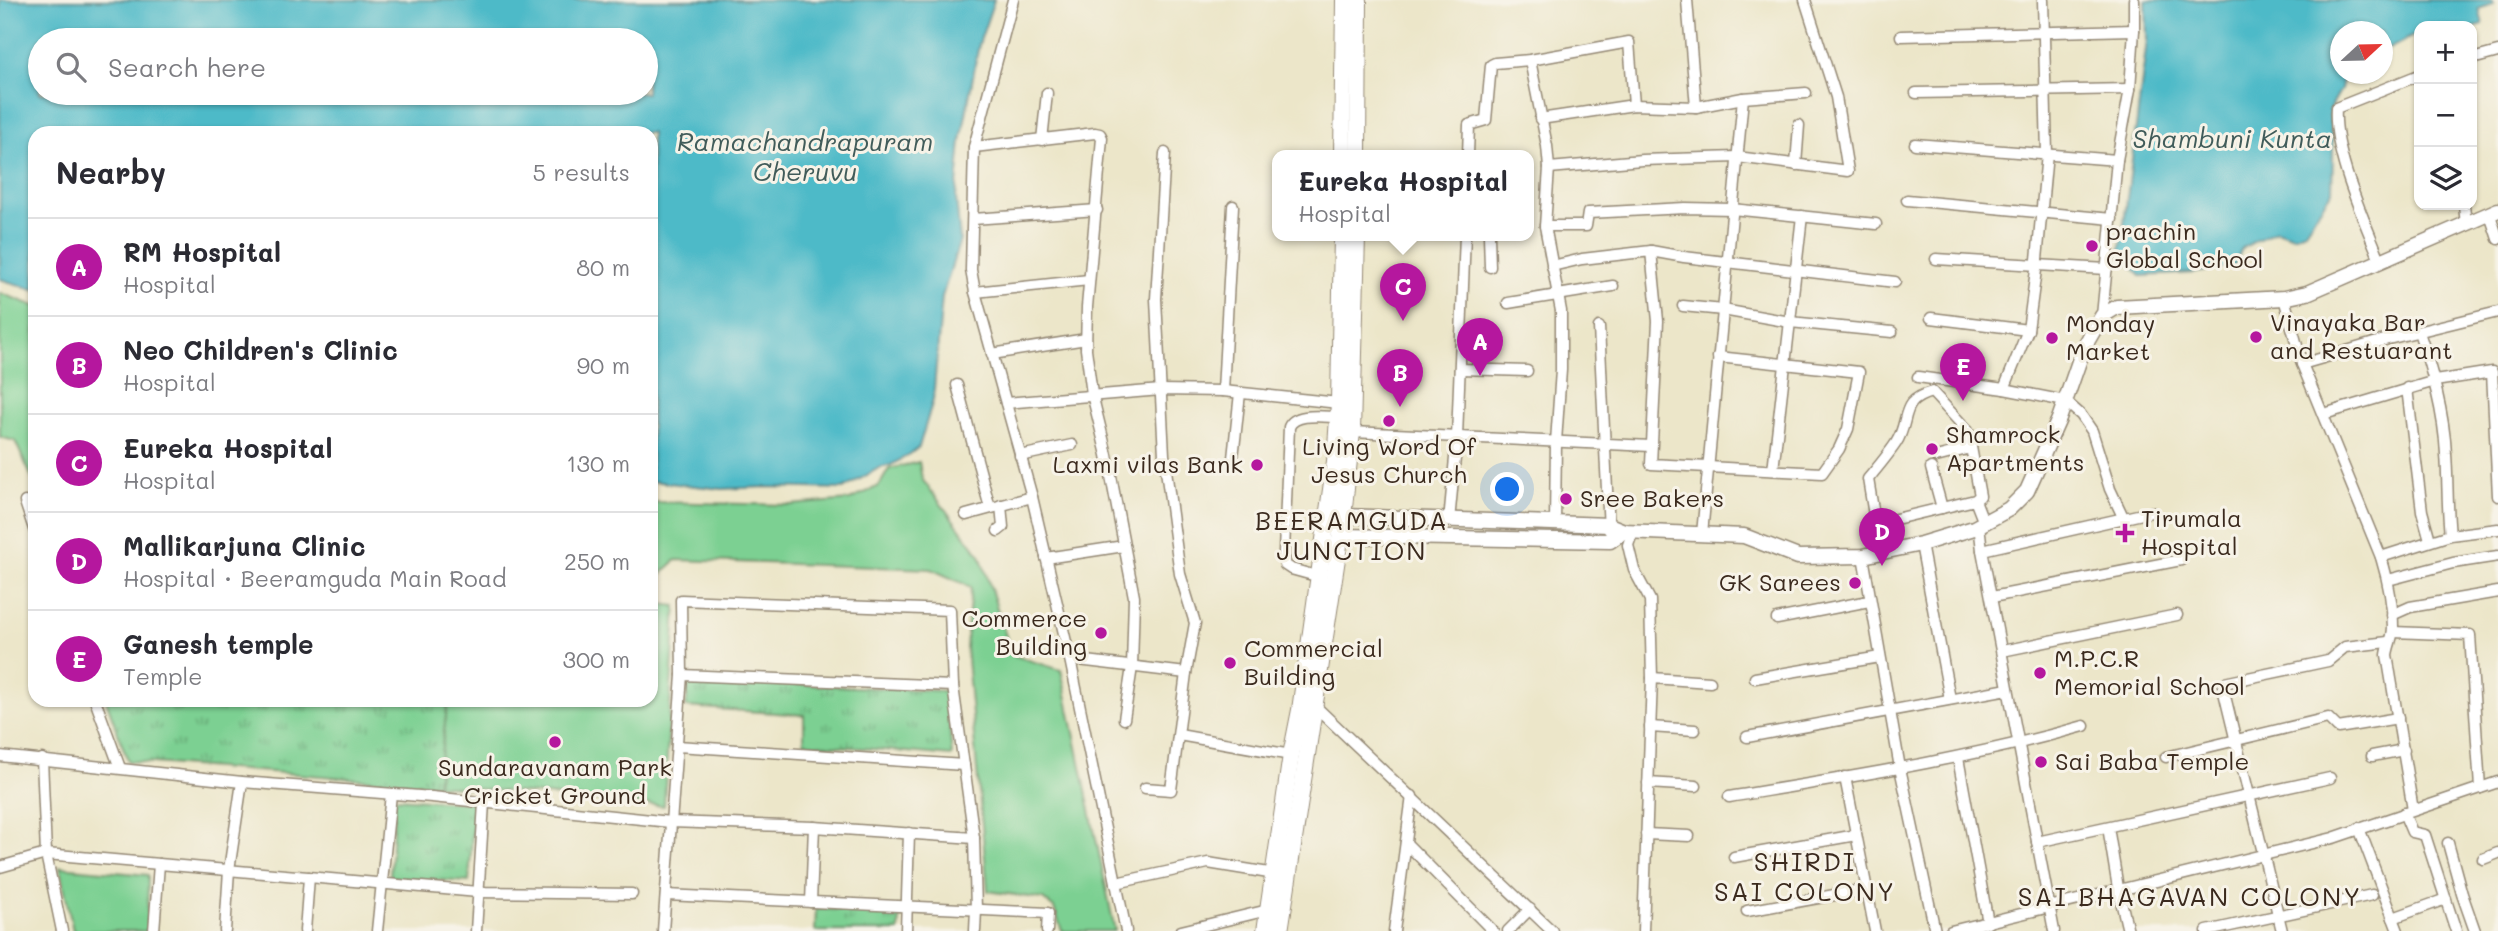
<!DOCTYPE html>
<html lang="en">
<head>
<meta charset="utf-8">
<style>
  :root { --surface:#fff; --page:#f7f7f7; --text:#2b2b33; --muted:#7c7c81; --line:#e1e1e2; --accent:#b5179e }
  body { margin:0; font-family:Mali,sans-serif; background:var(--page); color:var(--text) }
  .controls { position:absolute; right:21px; top:21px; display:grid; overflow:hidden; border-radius:14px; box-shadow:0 2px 5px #0004 }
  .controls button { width:63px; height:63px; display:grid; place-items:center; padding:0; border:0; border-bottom:2px solid var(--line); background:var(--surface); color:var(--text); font:35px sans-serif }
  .compass { position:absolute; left:2330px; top:21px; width:63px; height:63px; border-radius:50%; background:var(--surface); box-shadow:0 2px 5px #0004; rotate:68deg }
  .you { position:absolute; left:1508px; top:490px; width:24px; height:24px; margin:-18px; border:5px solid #fff; border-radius:50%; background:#1a73e8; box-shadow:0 0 0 10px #1a73e833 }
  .badge { display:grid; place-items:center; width:46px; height:46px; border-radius:50%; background:var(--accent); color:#fff; font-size:23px; font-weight:700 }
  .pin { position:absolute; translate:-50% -58px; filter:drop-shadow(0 2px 4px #0008) }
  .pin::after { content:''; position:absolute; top:37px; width:24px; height:21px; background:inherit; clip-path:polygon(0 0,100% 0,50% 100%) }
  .popup { position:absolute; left:1272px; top:150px; width:262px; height:91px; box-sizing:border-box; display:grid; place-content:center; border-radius:14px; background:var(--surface); filter:drop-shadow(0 2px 5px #0005); font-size:23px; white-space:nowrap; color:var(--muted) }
  .popup b { font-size:26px; color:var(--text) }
  .popup::after { content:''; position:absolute; left:50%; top:100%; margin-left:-14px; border:14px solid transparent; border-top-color:var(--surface) }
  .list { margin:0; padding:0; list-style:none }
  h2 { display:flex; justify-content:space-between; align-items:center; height:91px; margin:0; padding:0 28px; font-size:30px }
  h2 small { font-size:23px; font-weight:400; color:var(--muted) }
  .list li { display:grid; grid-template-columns:46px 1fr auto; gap:21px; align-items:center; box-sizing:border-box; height:98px; padding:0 28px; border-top:2px solid var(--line) }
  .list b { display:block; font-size:26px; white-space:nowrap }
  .list p { margin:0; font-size:23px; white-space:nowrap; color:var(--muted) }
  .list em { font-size:23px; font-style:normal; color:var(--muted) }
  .icon { flex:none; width:38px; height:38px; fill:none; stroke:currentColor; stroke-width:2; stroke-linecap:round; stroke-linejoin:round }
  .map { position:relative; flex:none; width:2498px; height:931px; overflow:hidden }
  .search { position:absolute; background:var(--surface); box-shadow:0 2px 5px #0004; left:28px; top:28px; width:630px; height:77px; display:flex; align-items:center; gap:18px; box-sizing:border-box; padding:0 24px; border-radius:38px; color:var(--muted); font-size:26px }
  .panel { position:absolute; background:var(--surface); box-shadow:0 2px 5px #0004; left:28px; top:126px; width:630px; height:581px; border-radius:21px }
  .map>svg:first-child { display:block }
  .grass { fill:#7cd092; stroke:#5c7d58; stroke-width:2 }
  .park { fill:url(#park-tufts); stroke:#5c7d58; stroke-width:2 }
  .water { fill:#4dbac8; stroke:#447273; stroke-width:2; fill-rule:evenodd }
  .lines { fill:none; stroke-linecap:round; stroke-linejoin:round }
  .minor-casing { stroke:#948874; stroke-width:13 }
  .major-casing { stroke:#948874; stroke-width:17 }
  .highway-casing { stroke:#948874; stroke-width:18 }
  .minor { stroke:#fff; stroke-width:10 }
  .major { stroke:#fff; stroke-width:14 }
  .highway { stroke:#fff; stroke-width:16 }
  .poi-dot { fill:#b5179e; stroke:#f7f3e8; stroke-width:2.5 }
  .labels { text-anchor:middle; stroke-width:6; stroke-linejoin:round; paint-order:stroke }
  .poi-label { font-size:24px; fill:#3b2a1e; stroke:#f7f3e8; text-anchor:start }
  .water-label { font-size:26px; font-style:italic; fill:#415c5a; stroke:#f7f3e8 }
  .neighbourhood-label { font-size:26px; letter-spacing:2px; fill:#3b2a1e; stroke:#f7f3e8 }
</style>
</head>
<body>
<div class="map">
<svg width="2498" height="931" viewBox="0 0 2498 931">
  <defs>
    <pattern id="park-tufts" width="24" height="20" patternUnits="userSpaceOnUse" patternTransform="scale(1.75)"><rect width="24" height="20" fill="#7cd092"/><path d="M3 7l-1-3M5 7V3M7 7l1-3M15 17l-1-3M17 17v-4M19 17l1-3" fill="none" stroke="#67a977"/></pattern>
  </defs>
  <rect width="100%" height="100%" fill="#f7f3e8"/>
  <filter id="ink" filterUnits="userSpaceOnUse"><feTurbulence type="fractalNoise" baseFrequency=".0143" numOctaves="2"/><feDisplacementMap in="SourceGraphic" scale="14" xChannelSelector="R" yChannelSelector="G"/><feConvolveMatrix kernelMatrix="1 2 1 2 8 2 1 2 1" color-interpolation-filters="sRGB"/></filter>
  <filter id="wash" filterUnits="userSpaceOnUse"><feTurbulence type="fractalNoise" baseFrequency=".00686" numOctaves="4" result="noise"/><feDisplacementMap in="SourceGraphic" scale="28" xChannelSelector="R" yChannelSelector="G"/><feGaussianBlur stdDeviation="1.57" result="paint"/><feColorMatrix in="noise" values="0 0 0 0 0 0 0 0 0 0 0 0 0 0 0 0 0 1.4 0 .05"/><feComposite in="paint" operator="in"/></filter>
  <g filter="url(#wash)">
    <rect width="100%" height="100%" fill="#ece6c9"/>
    <!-- grass -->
    <g class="grass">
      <path d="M 0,293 L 35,306 L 35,484 L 15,441 L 0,437 Z"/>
      <path d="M 919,462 L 922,479 L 980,555 L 1012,655 L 1061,670 L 1115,931 L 1062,931 L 1054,908 L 1043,899 L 988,891 L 966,648 L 971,587 L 931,569 L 676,560 L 651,583 L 651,502 L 791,505 L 850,500 L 879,486 L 889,469 Z"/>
      <path d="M 651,603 L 676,606 L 664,806 L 437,785 L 448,700 L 651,700 Z"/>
      <path d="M 60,867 L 148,875 L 147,931 L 73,931 Z"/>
    </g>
    <!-- park -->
    <g class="park">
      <path d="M 689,680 L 946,691 L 952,756 L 804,743 L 804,715 L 686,707 Z"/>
      <path d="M 106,700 L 448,700 L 437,785 L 128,761 Z"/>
      <path d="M 395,798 L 474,803 L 469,882 L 390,877 Z"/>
      <path d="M 816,909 L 900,912 L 899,931 L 815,931 Z"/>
    </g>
    <!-- water -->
    <g class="water">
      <path d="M 0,0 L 994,0 L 979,44 L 961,141 L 956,198 L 960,240 L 942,297 L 933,400 L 919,447 L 910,454 L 891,465 L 879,468 L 843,489 L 766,487 L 722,489 L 651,481 L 651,133 L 35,133 L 35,290 L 0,279 ZM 40,40 L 646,40 L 646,93 L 40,93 Z"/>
      <path d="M 2146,0 L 2492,0 L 2493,4 L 2479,9 L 2483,25 L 2472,28 L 2419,26 L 2419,33 L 2383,52 L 2382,32 L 2340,32 L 2340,74 L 2344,74 L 2341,89 L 2329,110 L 2333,151 L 2332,191 L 2305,231 L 2293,236 L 2276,230 L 2242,248 L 2234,266 L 2194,273 L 2141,276 L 2120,255 L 2147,40 Z"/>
    </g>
  </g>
  <g filter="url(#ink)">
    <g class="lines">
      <!-- minor casing -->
      <g class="minor-casing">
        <g id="minor">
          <path d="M 1013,0 L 974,147 L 971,270 L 975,292 L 1032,497 L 1070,659 L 1126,931"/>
          <path d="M 1687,0 L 1696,107"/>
          <path d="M 1901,36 L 2134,30"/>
          <path d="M 2472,59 L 2498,52"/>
          <path d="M 1530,60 L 1547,146 L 1549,168 L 1545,226 L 1561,311 L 1561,370 L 1556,442 L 1555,524"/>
          <path d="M 1916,93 L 2130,89"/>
          <path d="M 1540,119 L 1634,105 L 1696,107 L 1743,98 L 1806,93"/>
          <path d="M 1042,140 L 1047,93"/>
          <path d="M 1915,144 L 2117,160"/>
          <path d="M 974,147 L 1095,133 L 1100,134 L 1102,138 L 1087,307 L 1086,349 L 1092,394 L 1107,455 L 1134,597 L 1132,667 L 1124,719"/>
          <path d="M 1468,155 L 1469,125 L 1486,120 L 1491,65 L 1495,63 L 1530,60 L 1629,42 L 1634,105"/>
          <path d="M 1796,165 L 1799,125"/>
          <path d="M 1549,168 L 1642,160 L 1737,157 L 1848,171 L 1836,97 L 1805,0"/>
          <path d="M 1907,200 L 2112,219"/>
          <path d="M 2464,205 L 2466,225"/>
          <path d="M 2490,215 L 2498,239"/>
          <path d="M 973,219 L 1097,210"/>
          <path d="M 1545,226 L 1586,226 L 1588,213 L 1685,208 L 1732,209 L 1876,224"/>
          <path d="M 1489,235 L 1490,267"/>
          <path d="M 1651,251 L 1684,257 L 1895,282"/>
          <path d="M 1936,259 L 2107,269"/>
          <path d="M 2380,260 C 2363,217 2333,153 2336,108 L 2419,75"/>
          <path d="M 1552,266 L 1582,259 L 1651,251 L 1658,321 L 1651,464 L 1822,473 L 1839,449 L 1848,429 L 1859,372 L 1718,357"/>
          <path d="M 975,292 L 1089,280"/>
          <path d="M 2284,298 L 2302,364 L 2381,557 C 2388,580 2393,604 2393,628 C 2393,637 2388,646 2387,655 L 2413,810"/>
          <path d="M 1508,303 L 1613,286"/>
          <path d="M 1683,306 L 1723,310 L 1790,322 L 1892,332"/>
          <path d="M 2102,316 L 2117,160 L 2130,89 L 2134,30 L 2134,0"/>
          <path d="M 1931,318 L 2028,330"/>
          <path d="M 1599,327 L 1609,530"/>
          <path d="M 2419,332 C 2432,371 2444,412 2446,454 C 2448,481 2447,508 2450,535"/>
          <path d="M 992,354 L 1086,339"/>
          <path d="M 2302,364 L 2388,339 L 2498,312"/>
          <path d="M 1460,369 L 1527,371"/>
          <path d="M 1918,377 L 2004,389 L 2028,330 L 2036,270 L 2047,154 L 2043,0"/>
          <path d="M 957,385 L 990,508"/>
          <path d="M 2407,388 L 2422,511 L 2430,540"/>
          <path d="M 2004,389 L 2065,401 L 2081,415 L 2092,431 L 2110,489 L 2124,519"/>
          <path d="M 1223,391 L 1233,206"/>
          <path d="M 1006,403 L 1161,390 L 1223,391 L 1339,403"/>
          <path d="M 2324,414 L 2435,381 L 2492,372 L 2498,496"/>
          <path d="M 1352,432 L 1651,446"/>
          <path d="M 1020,456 L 1072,445"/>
          <path d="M 1936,457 L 1971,448"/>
          <path d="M 1233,458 L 1240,393"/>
          <path d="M 1931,468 L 1942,508"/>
          <path d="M 1773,470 L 1802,216"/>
          <path d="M 1975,500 L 1879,523 L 1874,515 L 1868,479 C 1878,467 1888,455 1896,443 C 1911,420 1898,401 1932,392 L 1968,431 L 1980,496 L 1975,500 L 1984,523"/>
          <path d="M 25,502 L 35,532"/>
          <path d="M 966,515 L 1032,497"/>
          <path d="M 1449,521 L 1457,437 L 1465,235"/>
          <path d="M 1979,525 L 1982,550 L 2054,931"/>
          <path d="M 998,531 L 1003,527 L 1001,505"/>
          <path d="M 1633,531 L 1628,545 L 1634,570 L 1650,600 L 1652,678 L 1643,931"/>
          <path d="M 1702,534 L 1743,98"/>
          <path d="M 1921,544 L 1950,699"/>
          <path d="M 1982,550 L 2151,512"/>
          <path d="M 1863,556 L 1900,768 L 1935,931"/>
          <path d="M 2381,557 L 2450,535 L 2498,529"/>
          <path d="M 1046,558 L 1124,546"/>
          <path d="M 1320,577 L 1291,569 L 1285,565 L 1284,552 L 1289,427 C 1295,412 1324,417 1338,417"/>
          <path d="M 2388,580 L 2453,563 L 2498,556"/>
          <path d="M 1992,597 L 2181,560"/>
          <path d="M 2392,615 L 2410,607 L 2498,592"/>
          <path d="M 1777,619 L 1869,601"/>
          <path d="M 2393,632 L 2470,635 L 2480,788"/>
          <path d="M 2002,651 L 2177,615"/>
          <path d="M 1070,659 L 1186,673"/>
          <path d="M 682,675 L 953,686"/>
          <path d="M 1652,678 L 1710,682"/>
          <path d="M 1755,678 L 1880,657"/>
          <path d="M 95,700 L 120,768"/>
          <path d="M 1316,707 L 1552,931"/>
          <path d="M 1650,727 L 1695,730"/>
          <path d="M 1179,735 L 1291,755"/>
          <path d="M 1747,737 L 2008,689"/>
          <path d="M 677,746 L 964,765"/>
          <path d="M 0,756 L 242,782 L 432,797 L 670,822 L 814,827 L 974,838"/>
          <path d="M 2372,756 L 2404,750"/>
          <path d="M 2166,757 L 2328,718 L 2338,728 L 2398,718"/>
          <path d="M 1958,758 L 1988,923"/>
          <path d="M 42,759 L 46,854 L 62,931"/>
          <path d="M 1845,777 L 1875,931"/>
          <path d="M 1648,783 L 1696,786"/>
          <path d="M 1145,788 L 1171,790 L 1186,673 L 1195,623 L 1180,574 L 1164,455 L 1156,299 L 1165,153"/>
          <path d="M 1729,797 C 1849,777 1968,759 2084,726"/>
          <path d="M 2404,813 L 2412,832 L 2425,835 L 2456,931"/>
          <path d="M 2108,827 L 2118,888 L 2128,931"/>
          <path d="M 2359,828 L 2398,931"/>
          <path d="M 1646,834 L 1689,836"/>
          <path d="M 2037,842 L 2330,778"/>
          <path d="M 1406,843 L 1493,931"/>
          <path d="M 2448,843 L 2462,894 L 2475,931"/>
          <path d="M 1734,857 L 1856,835"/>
          <path d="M 2483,859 L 2498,853"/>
          <path d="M 0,867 L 46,854 L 478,892 L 632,894"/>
          <path d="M 1116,883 L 1208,863 L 1275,874"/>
          <path d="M 666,895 L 1048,913 L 1047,931"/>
          <path d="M 811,902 L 814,827"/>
          <path d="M 1747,911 L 1867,889"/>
          <path d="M 2393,918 L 2446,899"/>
          <path d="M 154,931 L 159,864"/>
          <path d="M 225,931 L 229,870 L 242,782"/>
          <path d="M 305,931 L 309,877"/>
          <path d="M 377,931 L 391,794"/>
          <path d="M 476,931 L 484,803"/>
          <path d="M 663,931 L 682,675 L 681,600 L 950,610 L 953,686 L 974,838 L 976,910 L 975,931"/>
          <path d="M 906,931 L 909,833"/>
          <path d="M 1181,931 L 1268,910"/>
          <path d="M 1394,931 L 1412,796"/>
          <path d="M 1508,931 L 1530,909"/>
          <path d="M 1951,931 L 2333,838 L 2498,782"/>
          <path d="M 2207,931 L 2372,895"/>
          <path d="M 2282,931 L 2223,688 L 2224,683 L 2328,661 L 2345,647 L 2388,642"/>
        </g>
      </g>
      <!-- major casing -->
      <g class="major-casing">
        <g id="major">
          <path d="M 1343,516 L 1609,525 L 1624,531 L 1744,536 L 1798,557 L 1863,556 L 1921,544 L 1974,528 L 2009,509 L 2027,491 L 2059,419 L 2084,347 L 2102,316 L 2117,307 L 2284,298 L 2307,293 L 2498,210"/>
          <path d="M 1341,536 L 1610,541 L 1624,531"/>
        </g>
      </g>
      <!-- highway casing -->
      <g class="highway-casing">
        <g id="highway">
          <path d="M 1342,155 L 1344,0"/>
          <path d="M 1358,155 L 1359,0"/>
          <path d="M 1265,931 L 1291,755 L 1300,710 L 1335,461 L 1339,403 L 1342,235"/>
          <path d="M 1280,931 L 1342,526 L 1352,432 L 1357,235"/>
        </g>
      </g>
      <!-- minor -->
      <use href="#minor" class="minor"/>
      <!-- major -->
      <use href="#major" class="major"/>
      <!-- highway -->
      <use href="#highway" class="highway"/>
    </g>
  </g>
  <!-- markers -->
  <g class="poi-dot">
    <circle cx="2092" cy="246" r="7"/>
    <circle cx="2256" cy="337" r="7"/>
    <circle cx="2052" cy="338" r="7"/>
    <circle cx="1389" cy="421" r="7"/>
    <circle cx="1932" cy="449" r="7"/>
    <circle cx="1257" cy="465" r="7"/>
    <circle cx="1566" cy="499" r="7"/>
    <path d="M2121.5 522.5h7v7h7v7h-7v7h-7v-7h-7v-7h7z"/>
    <circle cx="1855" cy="583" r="7"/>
    <circle cx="1101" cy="633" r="7"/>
    <circle cx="1230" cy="663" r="7"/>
    <circle cx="2040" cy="673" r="7"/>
    <circle cx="555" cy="742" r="7"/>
    <circle cx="2041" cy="762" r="7"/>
  </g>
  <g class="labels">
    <!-- poi labels -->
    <g class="poi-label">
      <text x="2106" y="240">prachin<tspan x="2106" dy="28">Global School</tspan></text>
      <text x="2270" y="331">Vinayaka Bar<tspan x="2270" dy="28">and Restuarant</tspan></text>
      <text x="2066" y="332">Monday<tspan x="2066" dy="28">Market</tspan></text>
      <text x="1946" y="443">Shamrock<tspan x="1946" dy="28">Apartments</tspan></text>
      <text x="1389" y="455" text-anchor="middle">Living Word Of<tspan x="1389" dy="28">Jesus Church</tspan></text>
      <text x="1243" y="473" text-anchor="end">Laxmi vilas Bank</text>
      <text x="1580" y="507">Sree Bakers</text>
      <text x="2141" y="527">Tirumala<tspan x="2141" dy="28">Hospital</tspan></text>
      <text x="1841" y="591" text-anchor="end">GK Sarees</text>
      <text x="1087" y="627" text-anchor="end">Commerce<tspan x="1087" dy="28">Building</tspan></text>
      <text x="1244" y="657">Commercial<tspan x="1244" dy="28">Building</tspan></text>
      <text x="2054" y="667">M.P.C.R<tspan x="2054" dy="28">Memorial School</tspan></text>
      <text x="2055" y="770">Sai Baba Temple</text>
      <text x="555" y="776" text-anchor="middle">Sundaravanam Park<tspan x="555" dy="28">Cricket Ground</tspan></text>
    </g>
    <!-- water labels -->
    <g class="water-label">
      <text x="2232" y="148">Shambuni Kunta</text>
      <text x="805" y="151">Ramachandrapuram<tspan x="805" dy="30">Cheruvu</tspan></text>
    </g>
    <!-- neighbourhood labels -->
    <g class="neighbourhood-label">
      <text x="1352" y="530">BEERAMGUDA<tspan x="1352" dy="30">JUNCTION</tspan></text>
      <text x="1805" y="871">SHIRDI<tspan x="1805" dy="30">SAI COLONY</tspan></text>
      <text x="2190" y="906">SAI BHAGAVAN COLONY</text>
    </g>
  </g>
</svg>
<div class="controls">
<button>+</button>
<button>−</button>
<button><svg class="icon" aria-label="layers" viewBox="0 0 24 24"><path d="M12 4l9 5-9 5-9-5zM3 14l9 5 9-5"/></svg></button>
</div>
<svg class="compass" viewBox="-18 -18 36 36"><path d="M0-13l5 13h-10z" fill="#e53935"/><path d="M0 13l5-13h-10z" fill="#7c7c81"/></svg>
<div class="you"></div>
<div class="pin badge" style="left:1480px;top:376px">A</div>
<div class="pin badge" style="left:1400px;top:407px">B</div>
<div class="pin badge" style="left:1403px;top:321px">C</div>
<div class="popup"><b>Eureka Hospital</b>Hospital</div>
<div class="pin badge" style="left:1882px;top:566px">D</div>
<div class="pin badge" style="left:1963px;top:401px">E</div>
<div class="search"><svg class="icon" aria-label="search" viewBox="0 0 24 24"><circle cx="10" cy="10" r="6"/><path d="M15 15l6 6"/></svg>Search here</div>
<section class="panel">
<h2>Nearby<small>5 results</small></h2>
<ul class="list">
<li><span class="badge">A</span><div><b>RM Hospital</b><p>Hospital</p></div><em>80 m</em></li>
<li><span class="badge">B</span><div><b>Neo Children's Clinic</b><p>Hospital</p></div><em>90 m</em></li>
<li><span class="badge">C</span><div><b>Eureka Hospital</b><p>Hospital</p></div><em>130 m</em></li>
<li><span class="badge">D</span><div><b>Mallikarjuna Clinic</b><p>Hospital · Beeramguda Main Road</p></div><em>250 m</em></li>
<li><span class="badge">E</span><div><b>Ganesh temple</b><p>Temple</p></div><em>300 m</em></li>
</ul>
</section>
</div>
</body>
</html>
